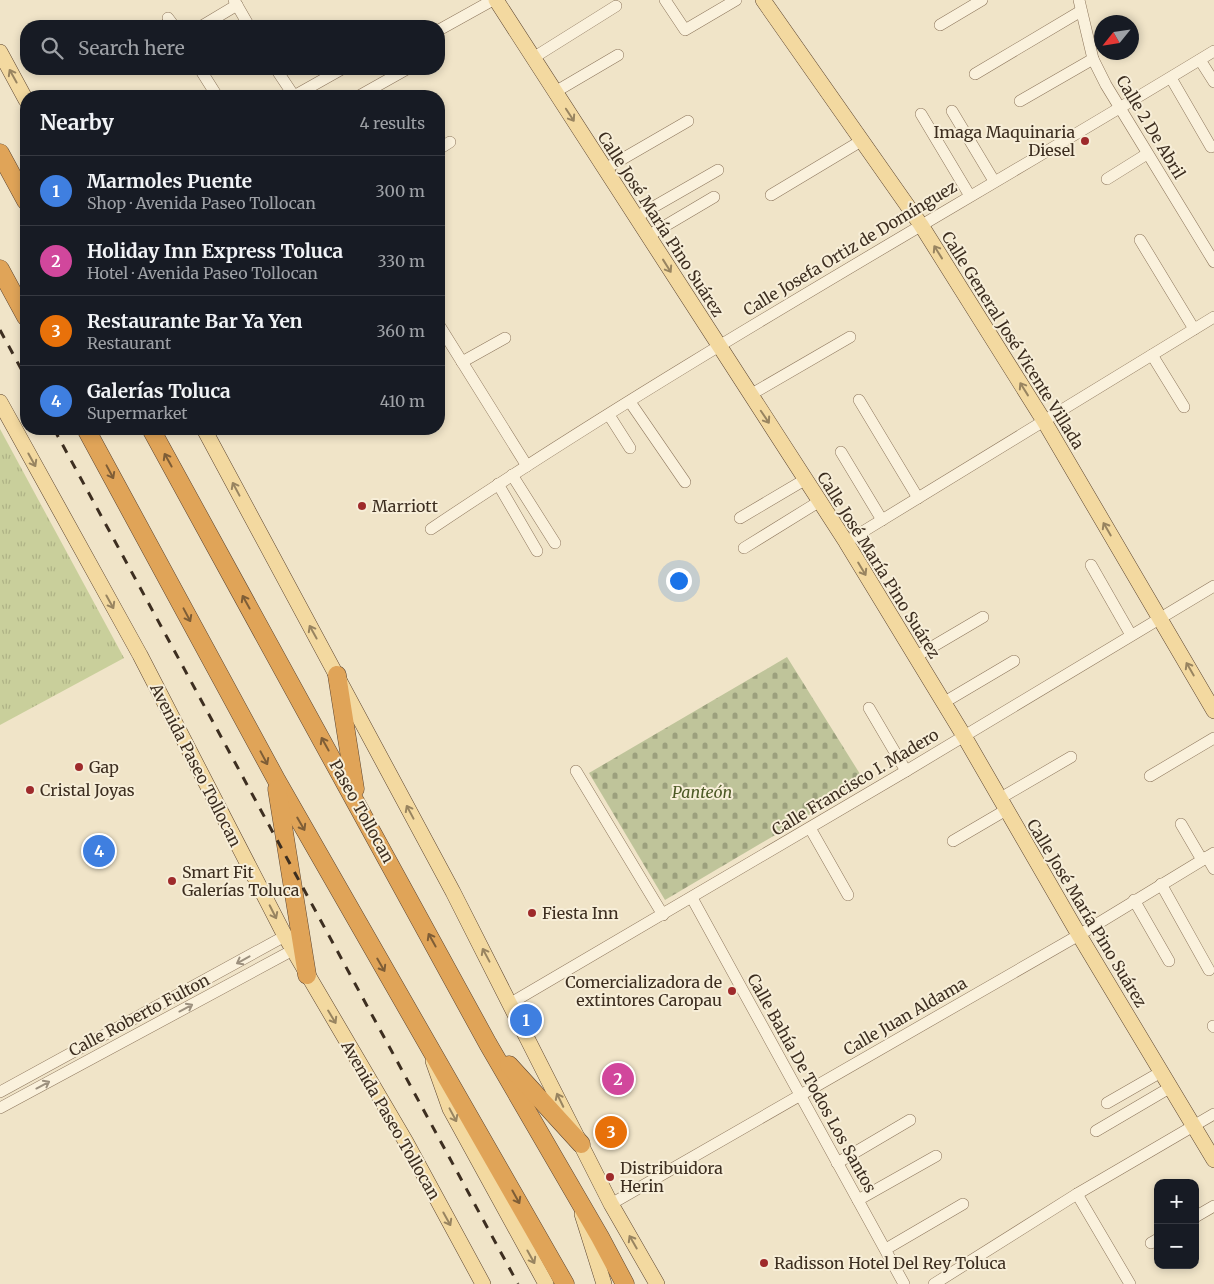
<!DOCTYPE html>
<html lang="en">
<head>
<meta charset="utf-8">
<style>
  :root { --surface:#171b24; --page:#20242c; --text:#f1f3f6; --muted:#9ea1a6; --line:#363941; --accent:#7c3aed }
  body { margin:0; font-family:Merriweather,serif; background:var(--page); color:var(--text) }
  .controls { position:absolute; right:15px; bottom:15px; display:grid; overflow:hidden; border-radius:10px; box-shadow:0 2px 8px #0003 }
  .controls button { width:45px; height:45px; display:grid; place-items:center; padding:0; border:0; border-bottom:1px solid var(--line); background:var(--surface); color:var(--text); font:25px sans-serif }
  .compass { position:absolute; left:1094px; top:15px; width:45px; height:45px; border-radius:50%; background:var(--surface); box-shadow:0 2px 8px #0003; rotate:240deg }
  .you { position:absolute; left:678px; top:580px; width:18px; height:18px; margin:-12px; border:4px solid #fff; border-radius:50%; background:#1a73e8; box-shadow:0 0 0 8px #1a73e833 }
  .badge { display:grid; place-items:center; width:32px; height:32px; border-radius:50%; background:var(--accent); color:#fff; font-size:16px; font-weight:700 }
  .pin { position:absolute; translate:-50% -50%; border:2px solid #fff; box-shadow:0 1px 5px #0006 }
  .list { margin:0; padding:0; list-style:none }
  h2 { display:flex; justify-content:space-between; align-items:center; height:65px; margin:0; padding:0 20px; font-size:21px }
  h2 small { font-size:16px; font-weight:400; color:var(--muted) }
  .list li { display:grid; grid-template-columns:32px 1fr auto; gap:15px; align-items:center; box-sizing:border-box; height:70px; padding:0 20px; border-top:1px solid var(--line) }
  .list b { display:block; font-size:19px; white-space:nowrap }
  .list p { margin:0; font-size:16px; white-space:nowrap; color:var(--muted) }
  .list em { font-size:16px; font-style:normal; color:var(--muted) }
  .icon { flex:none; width:28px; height:28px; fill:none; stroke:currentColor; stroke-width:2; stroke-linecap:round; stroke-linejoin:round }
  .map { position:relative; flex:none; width:1214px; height:1284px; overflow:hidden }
  .search { position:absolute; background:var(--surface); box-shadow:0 2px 8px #0003; left:20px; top:20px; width:425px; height:55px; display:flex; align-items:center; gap:12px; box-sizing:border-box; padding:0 18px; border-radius:20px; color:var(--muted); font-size:19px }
  .panel { position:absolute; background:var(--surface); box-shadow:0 2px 8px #0003; left:20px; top:90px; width:425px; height:345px; border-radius:20px }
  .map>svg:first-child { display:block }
  .grass { fill:url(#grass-tufts) }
  .cemetery { fill:url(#cemetery-stones) }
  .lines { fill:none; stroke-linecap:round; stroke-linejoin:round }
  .minor-casing { stroke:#8d765c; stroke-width:12 }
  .major-casing { stroke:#5b4430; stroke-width:16 }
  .highway-casing { stroke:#5b4430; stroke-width:19 }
  .minor { stroke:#faf1dc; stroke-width:11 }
  .major { stroke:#f3d9a0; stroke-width:15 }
  .highway { stroke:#e0a458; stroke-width:18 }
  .rail { stroke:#3d2e20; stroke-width:3; stroke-dasharray:9 9; stroke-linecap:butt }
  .oneway { stroke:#988460 }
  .oneway2 { stroke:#7e5d36 }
  .oneway3 { stroke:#9c907e }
  .poi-dot { fill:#9e2a2b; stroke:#f7eed8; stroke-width:2 }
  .labels { text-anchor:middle; stroke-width:4; stroke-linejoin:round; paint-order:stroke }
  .street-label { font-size:16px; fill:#3d2e20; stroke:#f7eed8 }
  .poi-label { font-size:16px; fill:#3d2e20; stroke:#f7eed8; text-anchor:start }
  .park-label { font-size:16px; font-style:italic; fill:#4d5a26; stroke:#f7eed8 }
</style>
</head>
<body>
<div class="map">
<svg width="1214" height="1284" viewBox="0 0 1214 1284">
  <defs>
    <pattern id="grass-tufts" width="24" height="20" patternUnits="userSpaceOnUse" patternTransform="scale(1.25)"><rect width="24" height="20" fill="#c9cf9b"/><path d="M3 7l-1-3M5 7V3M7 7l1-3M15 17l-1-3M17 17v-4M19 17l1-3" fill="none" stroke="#aeb285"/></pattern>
    <pattern id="cemetery-stones" width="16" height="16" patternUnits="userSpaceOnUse" patternTransform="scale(1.25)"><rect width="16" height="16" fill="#bfc49a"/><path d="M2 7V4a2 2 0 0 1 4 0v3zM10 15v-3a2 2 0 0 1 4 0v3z" fill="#9ca07d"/></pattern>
  </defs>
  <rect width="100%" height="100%" fill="#f0e4c8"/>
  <!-- grass -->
  <path class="grass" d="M 0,429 L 124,658 L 0,725 Z"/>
  <!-- cemetery -->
  <path class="cemetery" d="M 787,657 L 865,782 L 665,900 L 589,773 Z"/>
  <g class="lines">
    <!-- minor casing -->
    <g class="minor-casing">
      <g id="minor">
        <path d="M 234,0 L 249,26"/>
        <path d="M 665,0 L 685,30 L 736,0"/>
        <path d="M 1079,0 L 1093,59 L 1106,85 L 1214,262"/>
        <path d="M 168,18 L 174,26"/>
        <path d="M 940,25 L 982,0"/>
        <path d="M 202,26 L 237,5"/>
        <path d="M 439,30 L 493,0"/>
        <path d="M 533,58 L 616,6"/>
        <path d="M 1200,60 L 1214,82"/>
        <path d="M 200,69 L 217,96"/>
        <path d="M 276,69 L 294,96"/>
        <path d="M 975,74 L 1081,11"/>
        <path d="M 1171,78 L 1211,147"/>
        <path d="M 555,92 L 618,55"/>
        <path d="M 294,96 L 342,69"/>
        <path d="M 359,96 L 407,69"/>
        <path d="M 1020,101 L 1093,59"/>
        <path d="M 952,111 L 994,181"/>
        <path d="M 921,114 L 970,196"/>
        <path d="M 439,149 L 450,142"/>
        <path d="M 605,169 L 688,121"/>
        <path d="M 1107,179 L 1147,154"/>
        <path d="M 771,195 L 861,141"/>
        <path d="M 636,217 L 718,170"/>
        <path d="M 648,236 L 714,197"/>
        <path d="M 1140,240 L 1194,329"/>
        <path d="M 439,325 L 527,466"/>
        <path d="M 1152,355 L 1184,407"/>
        <path d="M 462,362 L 505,338"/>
        <path d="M 750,395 L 850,337"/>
        <path d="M 859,400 L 918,498"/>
        <path d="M 630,402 L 685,482"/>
        <path d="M 609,415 L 630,448"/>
        <path d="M 841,452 L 882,520"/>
        <path d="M 512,475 L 555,543"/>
        <path d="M 498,484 L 537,551"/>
        <path d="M 740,518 L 806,479"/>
        <path d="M 431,529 C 685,358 953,210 1214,51"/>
        <path d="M 846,542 L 1214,317"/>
        <path d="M 744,548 L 820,501"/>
        <path d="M 1091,565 L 1131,635"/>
        <path d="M 915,657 L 983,617"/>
        <path d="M 943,703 L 1014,661"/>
        <path d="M 869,708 L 906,771"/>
        <path d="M 576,771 L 663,915"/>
        <path d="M 1150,776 L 1214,738"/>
        <path d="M 999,799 L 1071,757"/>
        <path d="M 1181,824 L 1202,860"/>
        <path d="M 810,828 L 848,895"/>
        <path d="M 953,841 L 1006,810"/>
        <path d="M 1207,857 L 1214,869"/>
        <path d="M 1161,884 L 1209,970"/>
        <path d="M 692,898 L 904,1284"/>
        <path d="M 1134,900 L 1169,961"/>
        <path d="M 511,1003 L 906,771 L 1214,586"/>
        <path d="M 1213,1026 L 1214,1027"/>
        <path d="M 0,1092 L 285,936"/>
        <path d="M 1107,1103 L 1161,1072"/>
        <path d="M 0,1108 L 293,950"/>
        <path d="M 1096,1131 L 1171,1087"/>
        <path d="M 837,1163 L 910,1120"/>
        <path d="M 1077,1194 L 1130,1284"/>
        <path d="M 858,1200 L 936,1156"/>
        <path d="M 611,1204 L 1079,935 L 1214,853"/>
        <path d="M 1195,1217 L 1214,1206"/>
        <path d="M 1151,1243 L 1158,1239"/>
        <path d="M 886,1249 L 963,1204"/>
        <path d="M 934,1284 L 1077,1194 L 1214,1114"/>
      </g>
    </g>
    <!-- major casing -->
    <g class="major-casing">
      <g id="major">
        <path d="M 496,0 L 846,542 L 964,736 L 1079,935 L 1214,1160"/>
        <path d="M 763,0 L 921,225 L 1044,421 L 1214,711"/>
        <path d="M 0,52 L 26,100"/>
        <path d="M 0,402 L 140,655 L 285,936 L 406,1142 L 483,1284"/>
        <path d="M 204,429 L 453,892 L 611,1204 L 657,1284"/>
        <path d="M 433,1061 L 450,1109 L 546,1284"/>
        <path d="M 582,1214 L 604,1284"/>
      </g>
    </g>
    <!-- highway casing -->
    <g class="highway-casing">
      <g id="highway">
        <path d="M 0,153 L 26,201"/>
        <path d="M 0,269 L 26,317"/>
        <path d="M 86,429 L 277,781 L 565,1284"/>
        <path d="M 151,429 L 488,1044 L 600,1237 L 625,1284"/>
        <path d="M 337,675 L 355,789"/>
        <path d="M 277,789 L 307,975"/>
        <path d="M 509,1065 L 581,1144"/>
      </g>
    </g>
    <!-- minor -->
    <use href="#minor" class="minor"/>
    <!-- major -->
    <use href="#major" class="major"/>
    <!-- highway -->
    <use href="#highway" class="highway"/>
    <!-- rail -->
    <g class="rail">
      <path d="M 0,330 L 26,378"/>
      <path d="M 54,429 L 518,1284"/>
    </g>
  </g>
  <!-- one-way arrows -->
  <defs><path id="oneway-shaft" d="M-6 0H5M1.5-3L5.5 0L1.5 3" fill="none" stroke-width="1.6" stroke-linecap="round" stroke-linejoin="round" transform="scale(1.25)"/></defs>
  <g class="oneway">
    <use href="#oneway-shaft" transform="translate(13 76) rotate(-119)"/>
    <use href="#oneway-shaft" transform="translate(570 115) rotate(57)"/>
    <use href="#oneway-shaft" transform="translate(938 252) rotate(-122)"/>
    <use href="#oneway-shaft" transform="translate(667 266) rotate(58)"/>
    <use href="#oneway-shaft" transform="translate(1024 389) rotate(-122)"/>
    <use href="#oneway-shaft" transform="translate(765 417) rotate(56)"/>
    <use href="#oneway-shaft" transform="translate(32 460) rotate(61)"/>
    <use href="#oneway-shaft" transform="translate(236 489) rotate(-118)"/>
    <use href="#oneway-shaft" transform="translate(1107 529) rotate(-120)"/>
    <use href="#oneway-shaft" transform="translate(862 569) rotate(59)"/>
    <use href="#oneway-shaft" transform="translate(110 602) rotate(61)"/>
    <use href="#oneway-shaft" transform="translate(313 632) rotate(-119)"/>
    <use href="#oneway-shaft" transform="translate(1190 669) rotate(-120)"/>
    <use href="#oneway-shaft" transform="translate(410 812) rotate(-118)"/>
    <use href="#oneway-shaft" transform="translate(273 912) rotate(63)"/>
    <use href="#oneway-shaft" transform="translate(486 955) rotate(-118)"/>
    <use href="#oneway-shaft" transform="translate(332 1017) rotate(59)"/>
    <use href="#oneway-shaft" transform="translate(560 1100) rotate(-116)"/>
    <use href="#oneway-shaft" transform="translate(453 1115) rotate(62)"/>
    <use href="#oneway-shaft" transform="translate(447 1219) rotate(61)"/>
    <use href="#oneway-shaft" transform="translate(633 1242) rotate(-120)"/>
    <use href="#oneway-shaft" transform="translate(531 1257) rotate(61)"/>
  </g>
  <g class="oneway2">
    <use href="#oneway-shaft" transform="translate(168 460) rotate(-119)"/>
    <use href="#oneway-shaft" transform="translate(110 472) rotate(62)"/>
    <use href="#oneway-shaft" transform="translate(246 602) rotate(-119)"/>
    <use href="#oneway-shaft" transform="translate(187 615) rotate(62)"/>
    <use href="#oneway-shaft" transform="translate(325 744) rotate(-119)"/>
    <use href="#oneway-shaft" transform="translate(264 758) rotate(62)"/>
    <use href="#oneway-shaft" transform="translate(301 824) rotate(60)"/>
    <use href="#oneway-shaft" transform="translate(432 940) rotate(-119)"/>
    <use href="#oneway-shaft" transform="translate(381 965) rotate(60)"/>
    <use href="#oneway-shaft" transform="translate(516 1197) rotate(61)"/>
  </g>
  <g class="oneway3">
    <use href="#oneway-shaft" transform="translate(243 960) rotate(151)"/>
    <use href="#oneway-shaft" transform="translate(186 1008) rotate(-28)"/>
    <use href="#oneway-shaft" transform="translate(43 1085) rotate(-28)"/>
  </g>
  <!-- markers -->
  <g class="poi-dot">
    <circle cx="1085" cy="141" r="5"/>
    <circle cx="362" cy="506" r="5"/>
    <circle cx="79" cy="767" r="5"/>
    <circle cx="30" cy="790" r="5"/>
    <circle cx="172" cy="881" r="5"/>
    <circle cx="532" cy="913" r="5"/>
    <circle cx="732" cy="991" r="5"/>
    <circle cx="610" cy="1177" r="5"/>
    <circle cx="764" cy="1263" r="5"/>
  </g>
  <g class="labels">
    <!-- street labels -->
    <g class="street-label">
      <text transform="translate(1151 127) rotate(59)" y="6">Calle 2 De Abril</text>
      <text transform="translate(661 224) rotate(57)" y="6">Calle José María Pino Suárez</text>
      <text transform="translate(850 248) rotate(-31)" y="6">Calle Josefa Ortiz de Domínguez</text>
      <text transform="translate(1013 340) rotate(58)" y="6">Calle General José Vicente Villada</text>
      <text transform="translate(879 565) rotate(58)" y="6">Calle José María Pino Suárez</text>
      <text transform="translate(196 765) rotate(63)" y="6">Avenida Paseo Tollocan</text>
      <text transform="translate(855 782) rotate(-31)" y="6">Calle Francisco I. Madero</text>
      <text transform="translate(362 811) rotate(61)" y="6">Paseo Tollocan</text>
      <text transform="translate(1087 913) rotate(59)" y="6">Calle José María Pino Suárez</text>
      <text transform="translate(139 1015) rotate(-28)" y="6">Calle Roberto Fulton</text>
      <text transform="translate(905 1016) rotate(-30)" y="6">Calle Juan Aldama</text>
      <text transform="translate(812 1083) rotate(61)" y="6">Calle Bahía De Todos Los Santos</text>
      <text transform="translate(391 1120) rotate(60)" y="6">Avenida Paseo Tollocan</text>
    </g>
    <!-- poi labels -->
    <g class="poi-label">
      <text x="1075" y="138" text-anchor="end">Imaga Maquinaria<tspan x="1075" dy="18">Diesel</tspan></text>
      <text x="372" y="512">Marriott</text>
      <text x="89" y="773">Gap</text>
      <text x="40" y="796">Cristal Joyas</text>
      <text x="182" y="878">Smart Fit<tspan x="182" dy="18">Galerías Toluca</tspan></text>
      <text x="542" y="919">Fiesta Inn</text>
      <text x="722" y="988" text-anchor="end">Comercializadora de<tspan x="722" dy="18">extintores Caropau</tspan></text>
      <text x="620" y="1174">Distribuidora<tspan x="620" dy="18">Herin</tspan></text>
      <text x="774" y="1269">Radisson Hotel Del Rey Toluca</text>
    </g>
    <!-- park labels -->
    <g class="park-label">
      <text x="702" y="798">Panteón</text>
    </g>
  </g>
</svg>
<div class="controls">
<button>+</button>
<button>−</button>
</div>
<svg class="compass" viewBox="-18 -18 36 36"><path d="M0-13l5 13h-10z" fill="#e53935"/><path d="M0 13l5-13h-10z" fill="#9ea1a6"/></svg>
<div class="you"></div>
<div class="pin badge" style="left:526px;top:1020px;background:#3f7fe0">1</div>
<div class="pin badge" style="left:618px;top:1079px;background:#d1479c">2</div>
<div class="pin badge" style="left:611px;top:1132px;background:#e8710a">3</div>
<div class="pin badge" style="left:99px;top:851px;background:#3f7fe0">4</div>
<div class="search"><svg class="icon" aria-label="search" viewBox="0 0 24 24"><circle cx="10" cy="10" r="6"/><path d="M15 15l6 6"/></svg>Search here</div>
<section class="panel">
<h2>Nearby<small>4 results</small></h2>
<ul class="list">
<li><span class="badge" style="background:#3f7fe0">1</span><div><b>Marmoles Puente</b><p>Shop · Avenida Paseo Tollocan</p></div><em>300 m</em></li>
<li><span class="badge" style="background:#d1479c">2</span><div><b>Holiday Inn Express Toluca</b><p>Hotel · Avenida Paseo Tollocan</p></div><em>330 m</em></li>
<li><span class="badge" style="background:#e8710a">3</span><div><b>Restaurante Bar Ya Yen</b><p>Restaurant</p></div><em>360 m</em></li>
<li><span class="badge" style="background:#3f7fe0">4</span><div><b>Galerías Toluca</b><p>Supermarket</p></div><em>410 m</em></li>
</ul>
</section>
</div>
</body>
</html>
